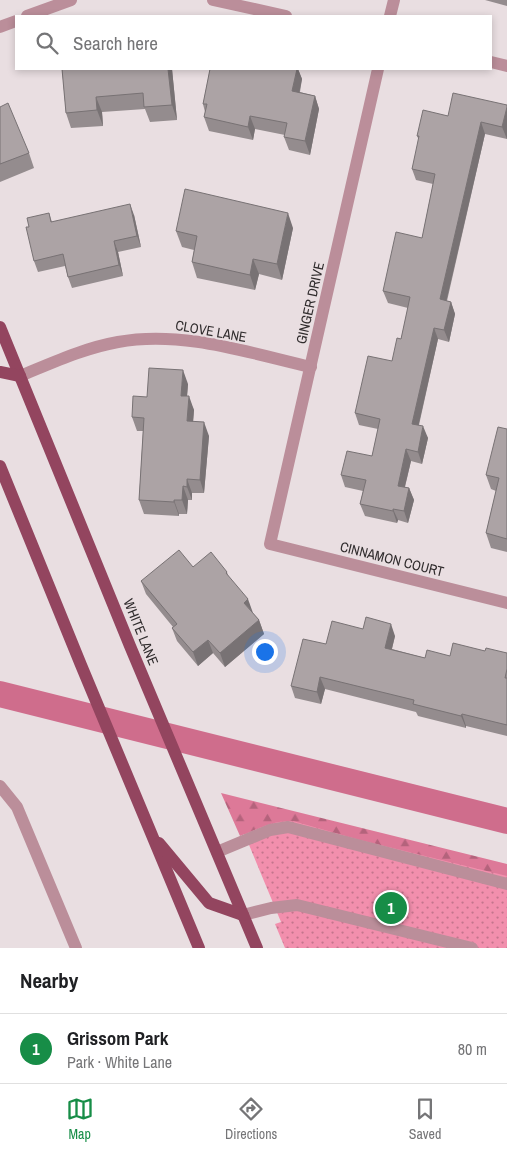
<!DOCTYPE html>
<html lang="en">
<head>
<meta charset="utf-8">
<style>
  :root { --surface:#fff; --page:#f2f2f2; --text:#202124; --muted:#757577; --line:#e0e0e0; --accent:#178d47 }
  body { margin:0; font-family:"Archivo Narrow",sans-serif; background:var(--page); color:var(--text) }
  .you { position:absolute; left:264px; top:651px; width:18px; height:18px; margin:-12px; border:4px solid #fff; border-radius:50%; background:#1a73e8; box-shadow:0 0 0 8px #1a73e833 }
  .badge { display:grid; place-items:center; width:32px; height:32px; border-radius:50%; background:var(--accent); color:#fff; font-size:16px; font-weight:700 }
  .pin { position:absolute; translate:-50% -50%; border:2px solid #fff; box-shadow:0 1px 5px #0006 }
  .list { margin:0; padding:0; list-style:none }
  h2 { display:flex; justify-content:space-between; align-items:center; height:65px; margin:0; padding:0 20px; font-size:21px }
  h2 small { font-size:16px; font-weight:400; color:var(--muted) }
  .list li { display:grid; grid-template-columns:32px 1fr auto; gap:15px; align-items:center; box-sizing:border-box; height:70px; padding:0 20px; border-top:1px solid var(--line) }
  .list b { display:block; font-size:19px; white-space:nowrap }
  .list p { margin:0; font-size:16px; white-space:nowrap; color:var(--muted) }
  .list em { font-size:16px; font-style:normal; color:var(--muted) }
  .icon { flex:none; width:28px; height:28px; fill:none; stroke:currentColor; stroke-width:2; stroke-linecap:round; stroke-linejoin:round }
  .map { position:relative; flex:none; width:507px; height:948px; overflow:hidden }
  .search { position:absolute; background:var(--surface); box-shadow:0 2px 8px #0003; left:15px; right:15px; top:15px; height:55px; display:flex; align-items:center; gap:12px; box-sizing:border-box; padding:0 18px; border-radius:0px; color:var(--muted); font-size:19px }
  .sheet { height:135px; background:var(--surface) }
  nav { display:flex; justify-content:space-around; align-items:center; box-sizing:border-box; height:70px; border-top:1px solid var(--line); background:var(--surface); font-size:14px; color:var(--muted) }
  nav a { display:grid; justify-items:center; gap:2px }
  nav .on { color:var(--accent) }
  .map>svg:first-child { display:block }
  .green { fill:url(#green-dots) }
  .forest { fill:url(#forest-firs) }
  .lines { fill:none; stroke-linecap:round; stroke-linejoin:round }
  .canal { stroke:#cf6d8c; stroke-width:26 }
  .minor { stroke:#bb8e9a; stroke-width:12 }
  .major { stroke:#93455f; stroke-width:12 }
  .wall { fill:#948c8e }
  .shaded-wall { fill:#787274 }
  .building { fill:#aca3a5; stroke:#787274 }
  .labels { text-anchor:middle; stroke-width:4; stroke-linejoin:round; paint-order:stroke }
  .street-label { font-size:14px; fill:#302c2d; stroke:#e9dee1 }
</style>
</head>
<body>
<div class="map">
<svg width="507" height="948" viewBox="0 0 507 948">
  <defs>
    <pattern id="green-dots" width="8" height="8" patternUnits="userSpaceOnUse" patternTransform="scale(1.25)"><rect width="8" height="8" fill="#f28fad"/><path d="M2 2h.1M6 6h.1" fill="none" stroke="#c4758d" stroke-width="1.8" stroke-linecap="round"/></pattern>
    <pattern id="forest-firs" width="22" height="20" patternUnits="userSpaceOnUse" patternTransform="scale(1.25)"><rect width="22" height="20" fill="#dd7998"/><path d="M5 1l3.5 6h-7zM16 11l3.5 6h-7z" fill="#b4637c"/></pattern>
  </defs>
  <rect width="100%" height="100%" fill="#e9dee1"/>
  <!-- green -->
  <path class="green" d="M 230,799 L 507,868 L 507,948 L 285,948 L 275,924 L 281,922 Z"/>
  <!-- forest -->
  <path class="forest" d="M 221,793 L 507,864 L 507,876 L 360,840 L 293,821 C 274,820 257,829 240,836 Z"/>
  <g class="lines">
    <!-- canal -->
    <path class="canal" d="M 0,694 L 507,821"/>
    <!-- minor -->
    <g class="minor">
      <path d="M 213,0 L 286,16"/>
      <path d="M 27,16 L 71,0"/>
      <path d="M 390,16 L 394,0"/>
      <path d="M 0,27 L 16,21"/>
      <path d="M 491,62 L 507,66"/>
      <path d="M 378,69 L 270,544 L 507,603"/>
      <path d="M 20,376 C 52,363 84,348 118,342 C 182,330 249,353 311,367"/>
      <path d="M 0,786 L 17,807 L 76,948"/>
      <path d="M 217,852 L 270,830 L 288,827 L 507,884"/>
      <path d="M 243,915 L 271,908 L 297,905 L 472,948"/>
    </g>
    <!-- major -->
    <g class="major">
      <path d="M 0,327 L 130,646 L 257,948"/>
      <path d="M 0,372 L 20,376"/>
      <path d="M 0,466 L 81,665 L 199,948"/>
      <path d="M 159,843 L 209,903 L 243,915"/>
    </g>
  </g>
  <!-- wall -->
  <g class="wall">
    <path d="M 485,0 L 507,0 L 507,6 Z"/>
    <path d="M 62,69 L 172,69 L 177,120 L 150,122 L 145,109 L 102,112 L 103,126 L 71,128 L 66,113 Z"/>
    <path d="M 210,69 L 298,69 L 302,79 L 300,92 L 315,96 L 319,109 L 310,155 L 289,150 L 284,137 L 285,135 L 255,129 L 253,140 L 209,131 L 204,117 L 205,112 L 203,104 Z"/>
    <path d="M 507,105 L 507,139 L 485,134 L 447,301 L 451,302 L 455,314 L 449,342 L 438,339 L 419,425 L 428,438 L 422,464 L 411,461 L 405,487 L 409,488 L 414,500 L 408,523 L 398,520 L 397,523 L 365,516 L 360,504 L 363,491 L 345,487 L 341,475 L 372,456 L 378,429 L 359,425 L 355,413 L 392,361 L 401,339 L 408,308 L 388,303 L 383,291 L 422,238 L 433,184 L 416,180 L 412,169 L 419,140 L 417,136 L 448,116 Z"/>
    <path d="M 0,107 L 29,153 L 34,168 L 0,182 Z"/>
    <path d="M 49,213 L 52,222 L 134,215 L 141,247 L 118,252 L 123,276 L 72,288 L 68,277 L 65,266 L 38,272 L 34,261 L 29,227 Z"/>
    <path d="M 293,228 L 282,280 L 259,274 L 255,290 L 197,278 L 192,262 L 194,250 L 182,247 L 176,231 Z"/>
    <path d="M 188,384 L 187,396 L 194,410 L 193,422 L 209,436 L 204,493 L 192,493 L 192,500 L 188,500 L 187,514 L 179,514 L 179,516 L 144,514 L 139,500 L 143,431 L 137,431 L 132,417 L 147,397 Z"/>
    <path d="M 507,429 L 507,552 L 491,548 L 486,533 L 496,491 L 491,489 L 486,475 Z"/>
    <path d="M 193,567 L 227,572 L 229,578 L 252,613 L 259,620 L 264,634 L 225,667 L 213,653 L 198,666 L 177,641 L 172,628 L 173,627 L 146,594 L 141,581 Z"/>
    <path d="M 363,629 L 395,636 L 392,649 L 425,658 L 450,656 L 485,651 L 507,653 L 507,736 L 466,726 L 466,728 L 418,716 L 416,712 L 325,689 L 321,704 L 295,698 L 291,686 L 326,644 Z"/>
  </g>
  <!-- shaded-wall -->
  <g class="shaded-wall">
    <path d="M 168,69 L 172,69 L 177,120 L 172,105 Z"/>
    <path d="M 297,69 L 298,69 L 302,79 L 297,104 L 292,91 Z"/>
    <path d="M 315,96 L 319,109 L 310,155 L 305,141 Z"/>
    <path d="M 96,97 L 102,112 L 103,126 L 97,110 Z"/>
    <path d="M 507,107 L 507,139 L 502,127 Z"/>
    <path d="M 250,116 L 255,129 L 253,140 L 248,127 Z"/>
    <path d="M 481,122 L 485,134 L 444,311 L 440,299 Z"/>
    <path d="M 130,204 L 134,215 L 141,247 L 137,236 Z"/>
    <path d="M 288,213 L 293,228 L 282,280 L 277,264 Z"/>
    <path d="M 114,241 L 118,252 L 123,276 L 119,265 Z"/>
    <path d="M 253,259 L 259,274 L 255,290 L 250,275 Z"/>
    <path d="M 451,302 L 455,314 L 449,342 L 444,330 Z"/>
    <path d="M 434,328 L 438,339 L 416,436 L 412,424 Z"/>
    <path d="M 183,370 L 188,384 L 186,409 L 181,396 Z"/>
    <path d="M 189,396 L 194,410 L 192,435 L 187,421 Z"/>
    <path d="M 204,422 L 209,436 L 204,493 L 200,480 Z"/>
    <path d="M 423,426 L 428,438 L 422,464 L 418,452 Z"/>
    <path d="M 406,449 L 411,461 L 402,498 L 398,486 Z"/>
    <path d="M 187,479 L 192,493 L 192,500 L 187,487 Z"/>
    <path d="M 183,486 L 188,500 L 187,514 L 182,500 Z"/>
    <path d="M 409,488 L 414,500 L 408,523 L 404,511 Z"/>
    <path d="M 174,500 L 179,514 L 179,516 L 174,502 Z"/>
    <path d="M 393,509 L 398,520 L 397,523 L 393,511 Z"/>
    <path d="M 248,599 L 253,613 L 244,603 Z"/>
    <path d="M 259,620 L 264,634 L 225,667 L 220,653 Z"/>
    <path d="M 391,624 L 395,636 L 389,660 L 385,648 Z"/>
    <path d="M 208,640 L 213,653 L 198,666 L 193,652 Z"/>
    <path d="M 320,677 L 325,689 L 321,704 L 317,692 Z"/>
    <path d="M 462,714 L 466,726 L 466,728 L 461,716 Z"/>
  </g>
  <!-- building -->
  <g class="building">
    <path d="M 62,69 L 168,69 L 172,105 L 144,107 L 143,93 L 96,97 L 97,110 L 66,113 Z"/>
    <path d="M 210,69 L 297,69 L 292,91 L 315,96 L 305,141 L 284,137 L 287,123 L 250,116 L 248,127 L 204,117 L 207,104 L 203,104 Z"/>
    <path d="M 453,93 L 507,105 L 507,107 L 502,127 L 481,122 L 440,299 L 451,302 L 444,330 L 434,328 L 412,424 L 423,426 L 418,452 L 406,449 L 398,486 L 409,488 L 404,511 L 393,509 L 393,511 L 360,504 L 366,480 L 341,475 L 347,451 L 372,456 L 380,419 L 355,413 L 368,356 L 392,361 L 397,338 L 401,339 L 410,297 L 383,291 L 396,232 L 422,238 L 435,174 L 412,169 L 419,136 L 417,136 L 423,110 L 448,116 Z"/>
    <path d="M 8,103 L 29,153 L 0,164 L 0,107 Z"/>
    <path d="M 185,189 L 288,213 L 277,264 L 253,259 L 250,275 L 192,262 L 197,236 L 176,231 Z"/>
    <path d="M 130,204 L 137,236 L 114,241 L 119,265 L 68,277 L 63,254 L 34,261 L 26,227 L 29,227 L 27,218 L 49,213 L 51,222 Z"/>
    <path d="M 149,368 L 183,370 L 181,396 L 189,396 L 187,421 L 204,422 L 200,480 L 187,479 L 187,487 L 183,486 L 182,500 L 174,500 L 174,502 L 139,500 L 144,418 L 132,417 L 133,396 L 147,397 Z"/>
    <path d="M 498,427 L 507,429 L 507,539 L 486,533 L 499,478 L 486,475 Z"/>
    <path d="M 179,550 L 193,567 L 211,552 L 227,572 L 226,573 L 248,599 L 244,603 L 259,620 L 220,653 L 208,640 L 193,652 L 172,628 L 177,624 L 141,581 Z"/>
    <path d="M 366,617 L 391,624 L 385,648 L 425,658 L 427,650 L 450,656 L 453,643 L 485,651 L 486,648 L 507,653 L 507,669 L 505,678 L 507,678 L 507,725 L 462,714 L 461,716 L 413,704 L 414,700 L 320,677 L 317,692 L 291,686 L 303,639 L 326,644 L 332,621 L 363,629 Z"/>
  </g>
  <g class="labels">
    <!-- street labels -->
    <g class="street-label">
      <text transform="translate(310 303) rotate(-77)" y="5">GINGER DRIVE</text>
      <text transform="translate(211 331) rotate(10)" y="5">CLOVE LANE</text>
      <text transform="translate(392 559) rotate(14)" y="5">CINNAMON COURT</text>
      <text transform="translate(141 632) rotate(68)" y="5">WHITE LANE</text>
    </g>
  </g>
</svg>
<div class="you"></div>
<div class="pin badge" style="left:391px;top:908px">1</div>
<div class="search"><svg class="icon" aria-label="search" viewBox="0 0 24 24"><circle cx="10" cy="10" r="6"/><path d="M15 15l6 6"/></svg>Search here</div>
</div>
<section class="sheet">
<h2>Nearby<small></small></h2>
<ul class="list">
<li><span class="badge">1</span><div><b>Grissom Park</b><p>Park · White Lane</p></div><em>80 m</em></li>
</ul>
</section>
<nav>
<a class="on"><svg class="icon" aria-label="map" viewBox="0 0 24 24"><path d="M3 6l6-2 6 2 6-2v14l-6 2-6-2-6 2zM9 4v14M15 6v14"/></svg>Map</a>
<a><svg class="icon" aria-label="directions" viewBox="0 0 24 24"><path d="M12 3l9 9-9 9-9-9zM9 14v-3h6M13 9l2 2-2 2"/></svg>Directions</a>
<a><svg class="icon" aria-label="saved" viewBox="0 0 24 24"><path d="M7 4h10v16l-5-4-5 4z"/></svg>Saved</a>
</nav>
</body>
</html>
